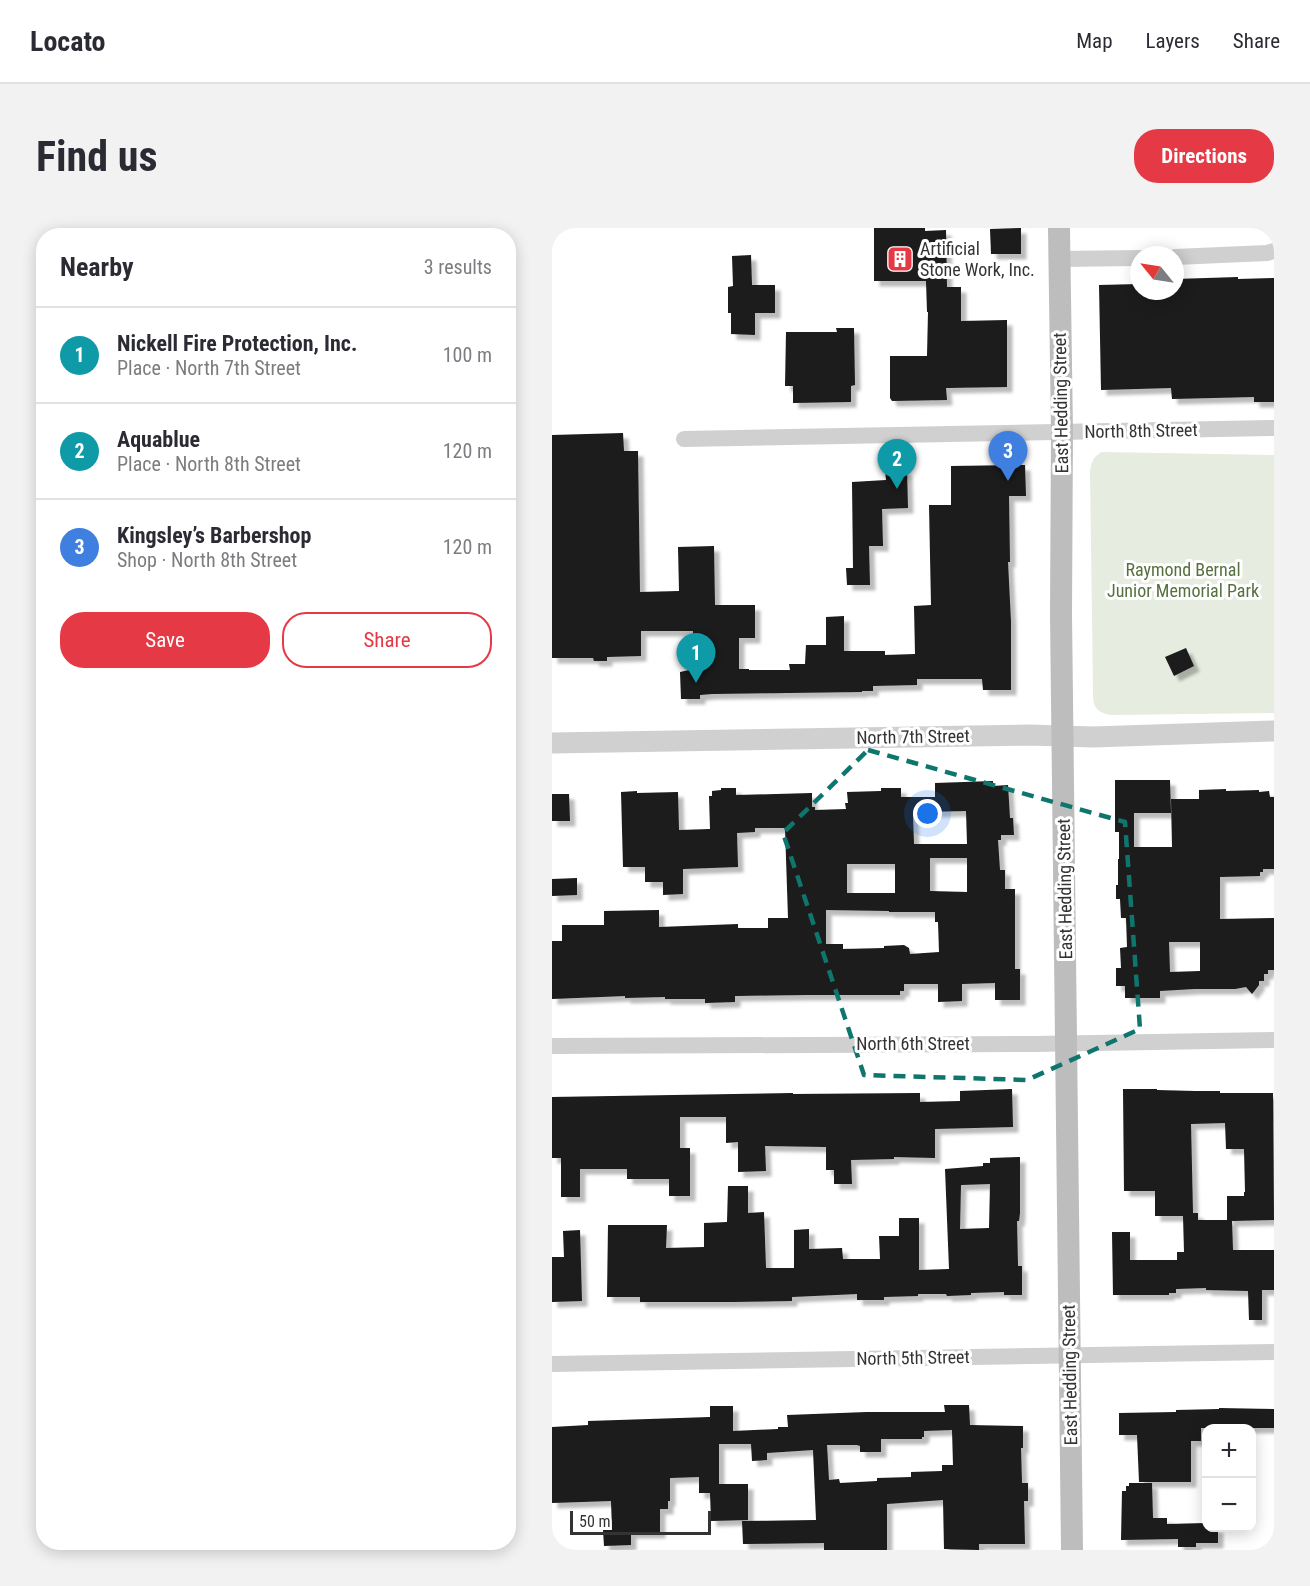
<!DOCTYPE html>
<html lang="en">
<head>
<meta charset="utf-8">
<style>
  :root { --surface:#fff; --page:#f2f2f3; --text:#2b2b33; --muted:#7c7c81; --line:#e1e1e2; --accent:#e63946 }
  body { margin:0; font-family:"Roboto Condensed",sans-serif; background:var(--page); color:var(--text) }
  .controls { position:absolute; right:18px; bottom:18px; display:grid; overflow:hidden; border-radius:12px; box-shadow:0 3px 15px #0003 }
  .controls button { width:54px; height:54px; display:grid; place-items:center; padding:0; border:0; border-bottom:2px solid var(--line); background:var(--surface); color:var(--text); font:30px sans-serif }
  .compass { position:absolute; left:578px; top:18px; width:54px; height:54px; border-radius:50%; background:var(--surface); box-shadow:0 3px 15px #0003; rotate:300deg }
  .scale { position:absolute; left:18px; bottom:15px; width:141px; box-sizing:border-box; padding-left:6px; border:3px solid #333; border-top:0; font-size:16px; line-height:21px; white-space:nowrap; color:#333; -webkit-text-stroke:4px #fff; paint-order:stroke }
  .you { position:absolute; left:376px; top:586px; width:21px; height:21px; margin:-15px; border:4px solid #fff; border-radius:50%; background:#1a73e8; box-shadow:0 0 0 9px #1a73e833 }
  .badge { display:grid; place-items:center; width:39px; height:39px; border-radius:50%; background:var(--accent); color:#fff; font-size:20px; font-weight:700 }
  .pin { position:absolute; translate:-50% -50px; filter:drop-shadow(0 2px 3px #0008) }
  .pin::after { content:''; position:absolute; top:32px; width:21px; height:18px; background:inherit; clip-path:polygon(0 0,100% 0,50% 100%) }
  .list { margin:0; padding:0; list-style:none }
  h2 { display:flex; justify-content:space-between; align-items:center; height:78px; margin:0; padding:0 24px; font-size:26px }
  h2 small { font-size:20px; font-weight:400; color:var(--muted) }
  .list li { display:grid; grid-template-columns:39px 1fr auto; gap:18px; align-items:center; box-sizing:border-box; height:96px; padding:0 24px; border-top:2px solid var(--line) }
  .list b { display:block; font-size:22px; white-space:nowrap }
  .list p { margin:0; font-size:20px; white-space:nowrap; color:var(--muted) }
  .list em { font-size:20px; font-style:normal; color:var(--muted) }
  .actions { display:flex; gap:12px; padding:18px 24px }
  .actions a { flex:1; padding:14px 0; border:2px solid var(--accent); border-radius:24px; text-align:center; font-size:21px; color:var(--accent) }
  .actions .main { background:var(--accent); color:#fff }
  .map { position:relative; flex:none; width:722px; height:1322px; overflow:hidden; border-radius:24px }
  header { display:flex; align-items:center; gap:36px; box-sizing:border-box; height:84px; padding:0 30px; background:var(--surface); border-bottom:2px solid var(--line) }
  header strong { font-size:28px }
  nav { display:flex; gap:33px; margin-inline-start:auto; font-size:21px }
  .intro { display:flex; align-items:center; justify-content:space-between; box-sizing:border-box; height:144px; padding:0 36px }
  h1 { margin:0; font-size:42px }
  .button { padding:15px 27px; border-radius:24px; background:var(--accent); color:#fff; font-size:21px; font-weight:700 }
  main { display:flex; gap:36px; padding:0 36px }
  aside { flex:1; background:var(--surface); border-radius:24px; box-shadow:0 3px 15px #0003 }
  .map>svg:first-child { display:block }
  .green { fill:#e6ecdf }
  .building { fill:#1a1a1a; fill-rule:evenodd; filter:url(#shadow) }
  .lines { fill:none; stroke-linecap:round; stroke-linejoin:round }
  .minor { stroke:#d0d0d0; stroke-width:16 }
  .tertiary { stroke:#d0d0d0; stroke-width:21 }
  .secondary { stroke:#bdbdbd; stroke-width:22 }
  .marked { fill:none; stroke:#0f766e; stroke-width:4.5; stroke-dasharray:12 8; stroke-linejoin:round }
  .labels { text-anchor:middle; stroke-width:6; stroke-linejoin:round; paint-order:stroke }
  .poi-label { font-size:18px; fill:#333; stroke:#fff; text-anchor:start }
  .street-label { font-size:18px; fill:#333; stroke:#fff }
  .park-label { font-size:18px; fill:#56703f; stroke:#fff }
</style>
</head>
<body>
<header>
<strong>Locato</strong>
<nav><a>Map</a><a>Layers</a><a>Share</a></nav>
</header>
<div class="intro"><h1>Find us</h1><a class="button">Directions</a></div>
<main>
<aside>
<h2>Nearby<small>3 results</small></h2>
<ul class="list">
<li><span class="badge" style="background:#0f9aa8">1</span><div><b>Nickell Fire Protection, Inc.</b><p>Place · North 7th Street</p></div><em>100 m</em></li>
<li><span class="badge" style="background:#0f9aa8">2</span><div><b>Aquablue</b><p>Place · North 8th Street</p></div><em>120 m</em></li>
<li><span class="badge" style="background:#3f7fe0">3</span><div><b>Kingsley’s Barbershop</b><p>Shop · North 8th Street</p></div><em>120 m</em></li>
</ul>
<div class="actions"><a class="main">Save</a><a>Share</a></div>
</aside>
<div class="map">
<svg width="722" height="1322" viewBox="0 0 722 1322">
  <defs>
    <filter id="shadow"><feDropShadow dx="5.5" dy="5.5" stdDeviation="1.5" flood-color="#0004"/></filter>
  </defs>
  <rect width="100%" height="100%" fill="#fff"/>
  <!-- green -->
  <path class="green" d="M 550,224 L 722,227 L 722,485 L 558,487 C 542,483 541,478 541,462 L 538,243 C 540,233 541,229 550,224 Z"/>
  <!-- building -->
  <g class="building">
    <path d="M 322,0 L 373,0 L 373,3 L 394,2 L 395,59 L 409,59 L 409,93 L 455,92 L 455,159 L 394,160 L 395,172 L 340,173 L 338,170 L 338,128 L 375,128 L 376,84 L 375,84 L 374,53 L 322,53 Z"/>
    <path d="M 469,0 L 469,26 L 439,26 L 438,1 Z"/>
    <path d="M 199,27 L 200,57 L 223,57 L 223,85 L 203,85 L 203,107 L 179,106 L 179,85 L 176,85 L 176,59 L 181,58 L 180,28 Z"/>
    <path d="M 686,49 L 686,51 L 722,50 L 722,174 L 702,174 L 702,169 L 620,171 L 619,160 L 549,162 L 547,57 L 587,56 L 587,63 L 623,63 L 623,51 Z"/>
    <path d="M 284,100 L 302,100 L 303,157 L 299,158 L 299,174 L 241,175 L 241,158 L 233,158 L 234,104 L 285,104 Z"/>
    <path d="M 71,205 L 72,223 L 86,223 L 88,364 L 127,363 L 126,319 L 162,318 L 163,377 L 203,377 L 203,410 L 187,410 L 187,441 L 197,441 L 197,442 L 238,442 L 237,436 L 253,436 L 254,417 L 274,417 L 274,389 L 292,388 L 292,423 L 333,423 L 333,427 L 363,426 L 362,378 L 379,377 L 377,277 L 399,277 L 399,238 L 473,237 L 474,268 L 457,268 L 458,334 L 456,334 L 459,394 L 459,462 L 431,462 L 430,451 L 365,451 L 365,457 L 321,458 L 321,463 L 310,463 L 310,464 L 160,466 L 148,467 L 148,471 L 129,471 L 128,444 L 142,441 L 141,403 L 89,403 L 89,428 L 55,429 L 55,433 L 42,433 L 41,430 L 0,430 L 0,207 Z"/>
    <path d="M 333,242 L 355,242 L 356,280 L 330,281 L 331,318 L 317,318 L 318,357 L 295,357 L 294,340 L 301,340 L 300,254 L 334,252 Z"/>
    <path d="M 634,420 L 642,438 L 622,448 L 613,429 Z"/>
    <path d="M 563,552 L 618,552 L 619,585 L 582,585 L 582,619 L 620,619 L 619,571 L 647,571 L 647,562 L 674,561 L 674,563 L 707,562 L 707,564 L 717,563 L 718,569 L 722,569 L 722,641 L 711,641 L 711,644 L 708,644 L 708,648 L 668,649 L 668,691 L 722,690 L 722,742 L 716,742 L 716,746 L 712,746 L 712,753 L 707,753 L 707,757 L 700,766 L 694,759 L 683,761 L 642,761 L 608,763 L 608,770 L 573,770 L 573,758 L 564,758 L 564,740 L 569,740 L 568,720 L 575,719 L 574,690 L 569,690 L 568,671 L 564,671 L 564,657 L 566,657 L 566,631 L 567,631 L 567,604 L 563,604 ZM 617,714 L 648,714 L 648,743 L 618,744 Z"/>
    <path d="M 441,553 L 441,558 L 456,557 L 458,590 L 461,590 L 462,607 L 449,607 L 449,612 L 446,612 L 448,642 L 453,642 L 453,661 L 463,661 L 463,741 L 468,741 L 468,772 L 443,772 L 443,755 L 410,756 L 410,773 L 386,774 L 386,756 L 352,756 L 352,763 L 348,763 L 348,767 L 254,767 L 183,768 L 183,774 L 153,775 L 153,771 L 113,771 L 113,769 L 73,770 L 73,768 L 0,771 L 0,713 L 10,713 L 10,697 L 52,697 L 52,683 L 107,682 L 107,699 L 186,696 L 186,700 L 216,700 L 216,690 L 236,690 L 233,600 L 203,600 L 203,604 L 185,605 L 186,639 L 131,641 L 131,666 L 111,667 L 111,654 L 93,654 L 93,639 L 71,639 L 69,564 L 85,563 L 85,565 L 126,564 L 127,602 L 158,601 L 157,568 L 160,568 L 160,563 L 169,562 L 169,560 L 184,560 L 184,567 L 260,565 L 260,579 L 263,579 L 263,582 L 294,581 L 293,575 L 296,575 L 295,564 L 329,563 L 329,560 L 349,560 L 349,569 L 383,569 L 383,555 ZM 414,583 L 415,616 L 362,616 L 361,586 L 374,584 ZM 378,630 L 415,630 L 415,664 L 378,663 ZM 295,636 L 343,636 L 343,665 L 295,665 ZM 274,682 L 337,683 L 337,684 L 383,684 L 383,694 L 386,694 L 387,724 L 358,726 L 357,720 L 352,717 L 332,718 L 332,720 L 291,721 L 291,716 L 274,716 Z"/>
    <path d="M 0,566 L 17,566 L 18,593 L 0,593 Z"/>
    <path d="M 25,650 L 25,667 L 0,668 L 0,651 Z"/>
    <path d="M 460,861 L 461,899 L 383,901 L 383,930 L 342,929 L 342,931 L 299,932 L 300,956 L 282,956 L 282,942 L 274,942 L 274,919 L 213,918 L 214,943 L 186,944 L 186,914 L 174,915 L 174,889 L 128,889 L 128,920 L 138,920 L 138,968 L 117,968 L 117,951 L 75,951 L 75,941 L 28,941 L 28,969 L 9,969 L 9,930 L 0,930 L 0,869 L 241,865 L 241,866 L 368,865 L 368,874 L 408,873 L 408,863 Z"/>
    <path d="M 571,861 L 605,861 L 605,862 L 643,863 L 668,863 L 668,865 L 721,865 L 722,992 L 680,993 L 681,1022 L 722,1022 L 722,1062 L 710,1062 L 710,1092 L 697,1092 L 696,1063 L 654,1062 L 654,1060 L 624,1061 L 624,1065 L 617,1065 L 617,1067 L 561,1067 L 560,1004 L 578,1004 L 578,1032 L 625,1032 L 625,1024 L 632,1024 L 631,988 L 603,988 L 603,963 L 572,963 ZM 673,895 L 674,921 L 692,921 L 693,964 L 692,964 L 692,968 L 675,968 L 675,992 L 646,992 L 646,985 L 641,985 L 639,896 Z"/>
    <path d="M 468,929 L 468,985 L 467,993 L 465,993 L 466,1038 L 470,1038 L 470,1067 L 452,1067 L 452,1064 L 419,1065 L 419,1067 L 395,1068 L 394,1066 L 366,1066 L 366,1068 L 332,1069 L 332,1072 L 305,1072 L 305,1066 L 240,1069 L 240,1073 L 178,1074 L 88,1074 L 88,1069 L 55,1069 L 56,997 L 115,997 L 114,1020 L 152,1019 L 152,995 L 175,994 L 176,958 L 196,958 L 196,985 L 212,984 L 214,1040 L 242,1040 L 242,1002 L 257,1001 L 257,1021 L 290,1020 L 291,1031 L 328,1031 L 327,1008 L 347,1008 L 347,990 L 367,990 L 367,1042 L 397,1041 L 393,941 L 431,938 L 431,935 L 438,935 L 438,930 ZM 438,956 L 437,1000 L 408,1001 L 409,957 Z"/>
    <path d="M 28,1002 L 30,1073 L 0,1074 L 0,1029 L 12,1029 L 11,1003 Z"/>
    <path d="M 392,1177 L 417,1177 L 418,1197 L 471,1198 L 471,1220 L 469,1220 L 470,1255 L 476,1255 L 476,1273 L 472,1273 L 473,1316 L 427,1316 L 427,1322 L 392,1321 L 391,1272 L 335,1276 L 335,1322 L 272,1322 L 272,1315 L 191,1316 L 190,1293 L 264,1292 L 261,1222 L 215,1225 L 215,1232 L 200,1233 L 199,1216 L 167,1216 L 167,1256 L 196,1256 L 196,1292 L 159,1293 L 158,1265 L 147,1265 L 147,1249 L 118,1250 L 118,1273 L 116,1273 L 116,1281 L 108,1281 L 108,1305 L 79,1305 L 79,1317 L 52,1318 L 51,1302 L 60,1302 L 59,1273 L 0,1275 L 0,1199 L 36,1197 L 36,1193 L 158,1189 L 158,1178 L 181,1178 L 181,1203 L 226,1201 L 226,1199 L 236,1199 L 235,1187 L 315,1184 L 393,1184 ZM 400,1202 L 401,1237 L 390,1237 L 390,1243 L 359,1244 L 359,1249 L 325,1250 L 325,1253 L 288,1255 L 287,1251 L 277,1252 L 275,1217 L 305,1217 L 308,1218 L 308,1224 L 329,1224 L 329,1211 L 370,1211 L 370,1209 L 372,1209 L 372,1203 Z"/>
    <path d="M 667,1180 L 722,1181 L 722,1200 L 649,1200 L 649,1213 L 639,1213 L 639,1254 L 587,1254 L 585,1207 L 567,1207 L 567,1185 L 624,1184 L 624,1182 L 667,1181 Z"/>
    <path d="M 577,1255 L 600,1255 L 601,1290 L 615,1290 L 615,1296 L 654,1295 L 654,1299 L 666,1299 L 666,1315 L 644,1315 L 644,1319 L 626,1319 L 626,1311 L 569,1312 L 570,1263 L 574,1263 L 574,1258 L 577,1258 Z"/>
  </g>
  <g class="lines">
    <!-- minor -->
    <g class="minor">
      <path d="M 623,29 L 715,25 L 722,23"/>
      <path d="M 507,31 L 587,30"/>
      <path d="M 132,211 L 722,200"/>
      <path d="M 0,818 L 482,816 L 722,812"/>
      <path d="M 0,1136 L 722,1124"/>
    </g>
    <!-- tertiary -->
    <path class="tertiary" d="M 0,515 L 478,507 L 541,509 L 722,503"/>
    <!-- secondary -->
    <path class="secondary" d="M 507,0 L 510,204 L 509,386 L 520,1322"/>
  </g>
  <!-- marked area -->
  <path class="marked" d="M 316,522 L 573,594 L 588,801 L 475,852 L 312,847 L 231,605 Z"/>
  <!-- icons -->
  <defs>
    <g id="building-square" transform="scale(1.35)"><rect x="-9" y="-9" width="18" height="18" rx="4" fill="#e63946" stroke="#fff"/><path d="M-4-6H4V6H1V3H-1V6H-4ZM-2.5-4.3h1.7v1.8h-1.7ZM.8-4.3h1.7v1.8H.8ZM-2.5-1h1.7V.8h-1.7ZM.8-1h1.7V.8H.8Z" fill="#fff"/></g>
  </defs>
  <g fill-rule="evenodd">
    <use href="#building-square" x="348" y="31"/>
  </g>
  <g class="labels">
    <!-- poi labels -->
    <g class="poi-label">
      <text x="368" y="27">Artificial<tspan x="368" dy="21">Stone Work, Inc.</tspan></text>
    </g>
    <!-- street labels -->
    <g class="street-label">
      <text transform="translate(509 175) rotate(-91)" y="6">East Hedding Street</text>
      <text transform="translate(589 203) rotate(-1)" y="6">North 8th Street</text>
      <text transform="translate(361 509) rotate(-1)" y="6">North 7th Street</text>
      <text transform="translate(513 661) rotate(-91)" y="6">East Hedding Street</text>
      <text x="361" y="822">North 6th Street</text>
      <text transform="translate(361 1130) rotate(-1)" y="6">North 5th Street</text>
      <text transform="translate(518 1147) rotate(-91)" y="6">East Hedding Street</text>
    </g>
    <!-- park labels -->
    <g class="park-label">
      <text x="631" y="348">Raymond Bernal<tspan x="631" dy="21">Junior Memorial Park</tspan></text>
    </g>
  </g>
</svg>
<div class="controls">
<button>+</button>
<button>−</button>
</div>
<svg class="compass" viewBox="-18 -18 36 36"><path d="M0-13l5 13h-10z" fill="#e53935"/><path d="M0 13l5-13h-10z" fill="#7c7c81"/></svg>
<div class="scale">50 m</div>
<div class="you"></div>
<div class="pin badge" style="left:144px;top:455px;background:#0f9aa8">1</div>
<div class="pin badge" style="left:345px;top:261px;background:#0f9aa8">2</div>
<div class="pin badge" style="left:456px;top:253px;background:#3f7fe0">3</div>
</div>
</main>
</body>
</html>
